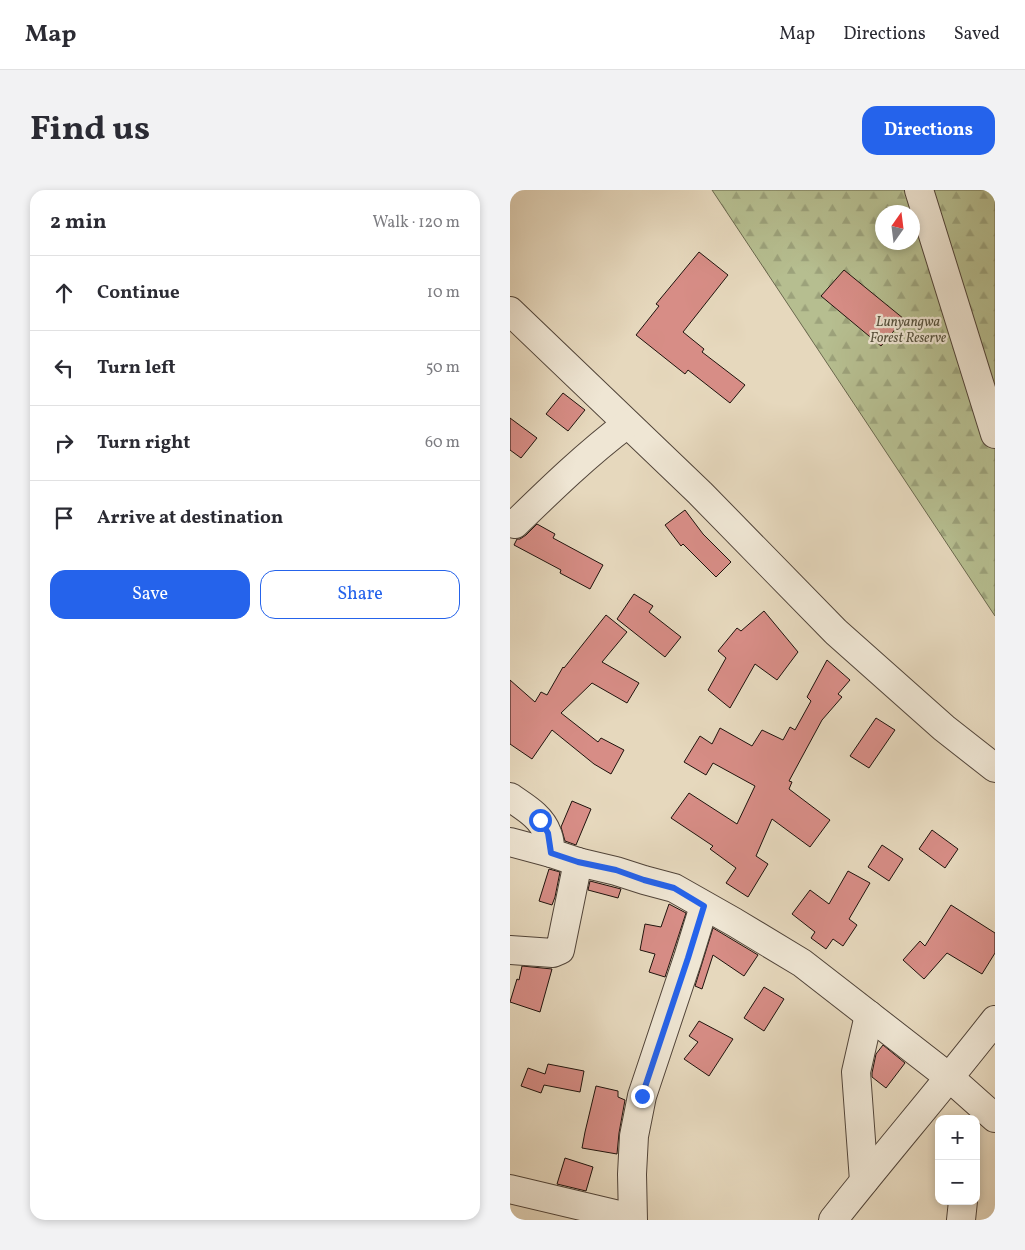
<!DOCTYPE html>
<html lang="en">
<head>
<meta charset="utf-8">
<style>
  :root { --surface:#fff; --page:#f2f2f3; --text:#2b2b33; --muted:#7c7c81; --line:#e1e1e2; --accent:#2563eb }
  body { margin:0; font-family:Vollkorn,serif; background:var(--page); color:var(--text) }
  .controls { position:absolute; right:15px; bottom:15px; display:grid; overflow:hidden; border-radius:10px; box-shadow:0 2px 8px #0003 }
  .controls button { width:45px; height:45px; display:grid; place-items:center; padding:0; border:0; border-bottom:1px solid var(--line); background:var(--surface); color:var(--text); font:25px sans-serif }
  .compass { position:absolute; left:365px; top:15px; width:45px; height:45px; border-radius:50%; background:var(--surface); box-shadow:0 2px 8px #0003; rotate:14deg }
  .stop { position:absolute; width:15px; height:15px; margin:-11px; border:4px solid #2563eb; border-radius:50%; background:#fff }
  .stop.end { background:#2563eb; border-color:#fff; box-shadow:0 1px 5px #0008 }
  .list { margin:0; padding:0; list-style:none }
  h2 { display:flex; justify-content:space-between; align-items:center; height:65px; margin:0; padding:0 20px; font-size:21px }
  h2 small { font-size:16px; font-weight:400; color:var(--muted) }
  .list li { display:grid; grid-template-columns:32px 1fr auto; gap:15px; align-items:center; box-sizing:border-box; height:75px; padding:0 20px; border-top:1px solid var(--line) }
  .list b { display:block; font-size:19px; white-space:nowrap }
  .list em { font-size:16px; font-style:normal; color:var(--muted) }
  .actions { display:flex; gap:10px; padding:15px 20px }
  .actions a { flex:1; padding:11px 0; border:1px solid var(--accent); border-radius:15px; text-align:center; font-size:18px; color:var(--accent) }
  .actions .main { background:var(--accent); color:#fff }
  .icon { flex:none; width:28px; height:28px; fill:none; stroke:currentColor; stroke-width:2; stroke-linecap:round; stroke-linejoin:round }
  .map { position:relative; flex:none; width:485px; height:1030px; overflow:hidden; border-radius:15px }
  header { display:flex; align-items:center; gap:30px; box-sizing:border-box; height:70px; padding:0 25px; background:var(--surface); border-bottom:1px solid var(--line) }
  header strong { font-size:24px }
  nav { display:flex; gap:28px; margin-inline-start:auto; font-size:18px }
  .intro { display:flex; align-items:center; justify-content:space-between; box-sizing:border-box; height:120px; padding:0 30px }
  h1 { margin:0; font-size:35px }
  .button { padding:12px 22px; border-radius:15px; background:var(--accent); color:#fff; font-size:18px; font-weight:700 }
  main { display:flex; gap:30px; padding:0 30px }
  aside { flex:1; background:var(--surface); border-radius:15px; box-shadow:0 2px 8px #0003 }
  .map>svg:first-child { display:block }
  .forest { fill:url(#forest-firs); stroke:#6a684e; fill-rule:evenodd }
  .building { fill:#d78d86; stroke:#1f130d }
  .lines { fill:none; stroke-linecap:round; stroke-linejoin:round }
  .minor-casing { stroke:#514439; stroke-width:30 }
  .minor { stroke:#efe6d4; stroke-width:28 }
  .route { stroke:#2563eb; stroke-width:6 }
  .labels { text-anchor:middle; stroke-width:4.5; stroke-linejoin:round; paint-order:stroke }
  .park-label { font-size:14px; font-style:italic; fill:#544f3b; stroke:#efe6d4 }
</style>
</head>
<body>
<header>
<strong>Map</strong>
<nav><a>Map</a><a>Directions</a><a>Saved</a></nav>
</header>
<div class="intro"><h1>Find us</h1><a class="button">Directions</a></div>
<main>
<aside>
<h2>2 min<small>Walk · 120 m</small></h2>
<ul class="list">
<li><svg class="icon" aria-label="ahead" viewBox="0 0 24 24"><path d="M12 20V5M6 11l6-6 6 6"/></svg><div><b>Continue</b></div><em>10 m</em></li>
<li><svg class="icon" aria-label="left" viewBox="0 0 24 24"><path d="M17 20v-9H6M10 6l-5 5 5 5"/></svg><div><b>Turn left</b></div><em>50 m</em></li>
<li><svg class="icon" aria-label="right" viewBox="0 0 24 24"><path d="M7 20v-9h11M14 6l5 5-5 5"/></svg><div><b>Turn right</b></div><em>60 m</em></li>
<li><svg class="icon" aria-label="arrive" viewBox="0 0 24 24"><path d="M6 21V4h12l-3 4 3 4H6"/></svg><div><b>Arrive at destination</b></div></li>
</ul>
<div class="actions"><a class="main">Save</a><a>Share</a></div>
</aside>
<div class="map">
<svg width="485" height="1030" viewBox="0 0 485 1030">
  <defs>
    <pattern id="forest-firs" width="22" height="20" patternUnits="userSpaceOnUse" patternTransform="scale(1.25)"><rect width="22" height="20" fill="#b6be90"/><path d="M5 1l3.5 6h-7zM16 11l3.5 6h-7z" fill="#9ca27b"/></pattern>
  </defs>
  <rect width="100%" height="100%" fill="#e6d8bd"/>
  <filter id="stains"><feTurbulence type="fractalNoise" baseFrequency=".004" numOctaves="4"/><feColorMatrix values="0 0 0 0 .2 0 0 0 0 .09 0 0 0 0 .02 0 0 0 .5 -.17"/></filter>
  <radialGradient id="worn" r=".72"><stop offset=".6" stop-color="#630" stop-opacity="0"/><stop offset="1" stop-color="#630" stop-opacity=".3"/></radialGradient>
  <!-- forest -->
  <path class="forest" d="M 202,0 L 485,0 L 485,426 ZM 372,22 L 402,22 L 402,52 L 372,52 Z"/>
  <!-- building -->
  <g class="building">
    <path d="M 189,62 L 218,85 L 173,142 L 194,159 L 192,162 L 235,195 L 220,213 L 178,180 L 175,184 L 126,145 L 149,116 L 146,114 Z"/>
    <path d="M 334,80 L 394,129 L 371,156 L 311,106 Z"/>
    <path d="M 53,203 L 75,220 L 58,241 L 36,224 Z"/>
    <path d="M 0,228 L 27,248 L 11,268 L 0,260 Z"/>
    <path d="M 175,320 L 193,344 L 221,372 L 206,387 L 173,354 L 171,356 L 155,335 Z"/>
    <path d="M 27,334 L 45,344 L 43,348 L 93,375 L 80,399 L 50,383 L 51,380 L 4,355 L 7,349 L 10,349 L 16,345 Z"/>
    <path d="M 124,404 L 143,416 L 139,422 L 171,447 L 155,467 L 107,429 Z"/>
    <path d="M 254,421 L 288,462 L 267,490 L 245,474 L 220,518 L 198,500 L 216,468 L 208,461 L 227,438 L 231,441 Z"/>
    <path d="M 96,425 L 117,442 L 92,472 L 129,493 L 117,513 L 82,493 L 51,523 L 88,552 L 91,548 L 114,560 L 101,584 L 84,574 L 42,540 L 22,569 L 0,554 L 0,490 L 25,512 L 31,502 L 37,505 L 53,477 L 54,478 Z"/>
    <path d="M 317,470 L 340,490 L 328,504 L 332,507 L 312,530 L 279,591 L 282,592 L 279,599 L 320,630 L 300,657 L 262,629 L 246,666 L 258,674 L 238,707 L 216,693 L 226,678 L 200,659 L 203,656 L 161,628 L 179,603 L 227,634 L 245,596 L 203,573 L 196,585 L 174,572 L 190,546 L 202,554 L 210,538 L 242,556 L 252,540 L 273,550 L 280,537 L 285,540 L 301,511 L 297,507 Z"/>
    <path d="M 366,528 L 385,540 L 359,578 L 340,566 Z"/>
    <path d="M 62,611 L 81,619 L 66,655 L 55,651 L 51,637 Z"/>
    <path d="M 422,640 L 448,659 L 435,678 L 409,659 Z"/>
    <path d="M 372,655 L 393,669 L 379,691 L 358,677 Z"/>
    <path d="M 39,679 L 50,682 L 45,707 L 42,715 L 29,711 Z"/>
    <path d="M 338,681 L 360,693 L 339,729 L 347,735 L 333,756 L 323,749 L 316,759 L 301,748 L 305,742 L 282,724 L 300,700 L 319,714 Z"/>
    <path d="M 80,691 L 111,699 L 108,708 L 78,700 Z"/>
    <path d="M 159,714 L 176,723 L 155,787 L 139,782 L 145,764 L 130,760 L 135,734 L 151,737 Z"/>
    <path d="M 441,715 L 485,743 L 485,763 L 472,784 L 437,763 L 414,789 L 393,770 L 410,751 L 415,756 Z"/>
    <path d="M 203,738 L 248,765 L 234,786 L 203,765 L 192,799 L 185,796 Z"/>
    <path d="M 12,776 L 42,779 L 30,822 L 0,812 L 7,789 L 9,790 Z"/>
    <path d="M 254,797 L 274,809 L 254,841 L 234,828 Z"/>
    <path d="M 189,831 L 223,849 L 199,886 L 174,869 L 188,852 L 179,846 Z"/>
    <path d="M 373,855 L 395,873 L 376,898 L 362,887 L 362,883 L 366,864 Z"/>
    <path d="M 38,874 L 74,881 L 70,902 L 34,895 L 31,903 L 11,896 L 18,878 L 35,884 Z"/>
    <path d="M 86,896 L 108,901 L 108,907 L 115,910 L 109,943 L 107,964 L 72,958 L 75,942 Z"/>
    <path d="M 55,968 L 83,977 L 76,1001 L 47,994 Z"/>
  </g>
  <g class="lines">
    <!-- minor casing -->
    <g class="minor-casing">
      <g id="minor">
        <path d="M 409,0 L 485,244"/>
        <path d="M 0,121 L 190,303 L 326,442 L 434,538 L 485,578"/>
        <path d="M 0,333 L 5,334 C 41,299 77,264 117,234"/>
        <path d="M 0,607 C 14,617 31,626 37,643 C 40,649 40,657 41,663 L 68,672 L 106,681 L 134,690 L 164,698 L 224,732 L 292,773 L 440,888 L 485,928"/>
        <path d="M 0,652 L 41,663"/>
        <path d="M 0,760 L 43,763 L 50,760 L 68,672"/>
        <path d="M 354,991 L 346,882 L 359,825"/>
        <path d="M 0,999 L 122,1028"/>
        <path d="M 123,1030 L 122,984 L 124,946 L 132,906 L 178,768 L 194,716"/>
        <path d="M 323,1030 C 376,963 432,898 485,830"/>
        <path d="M 451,1030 L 453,1011"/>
      </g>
    </g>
    <!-- minor -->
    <use href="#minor" class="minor"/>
  </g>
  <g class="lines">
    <!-- route -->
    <path class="route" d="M 30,630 L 38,643 L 41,663 L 68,672 L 106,680 L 134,690 L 164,698 L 194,716 L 178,768 L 132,906"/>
  </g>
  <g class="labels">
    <!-- park labels -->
    <g class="park-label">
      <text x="398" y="136">Lunyangwa<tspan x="398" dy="16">Forest Reserve</tspan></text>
    </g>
  </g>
  <rect width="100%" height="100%" filter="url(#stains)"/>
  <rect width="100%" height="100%" fill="url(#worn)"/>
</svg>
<div class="controls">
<button>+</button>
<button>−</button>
</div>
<svg class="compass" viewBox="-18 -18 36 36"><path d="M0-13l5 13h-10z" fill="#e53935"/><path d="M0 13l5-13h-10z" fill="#7c7c81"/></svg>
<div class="stop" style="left:30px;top:630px"></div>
<div class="stop end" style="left:132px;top:906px"></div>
</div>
</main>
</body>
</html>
